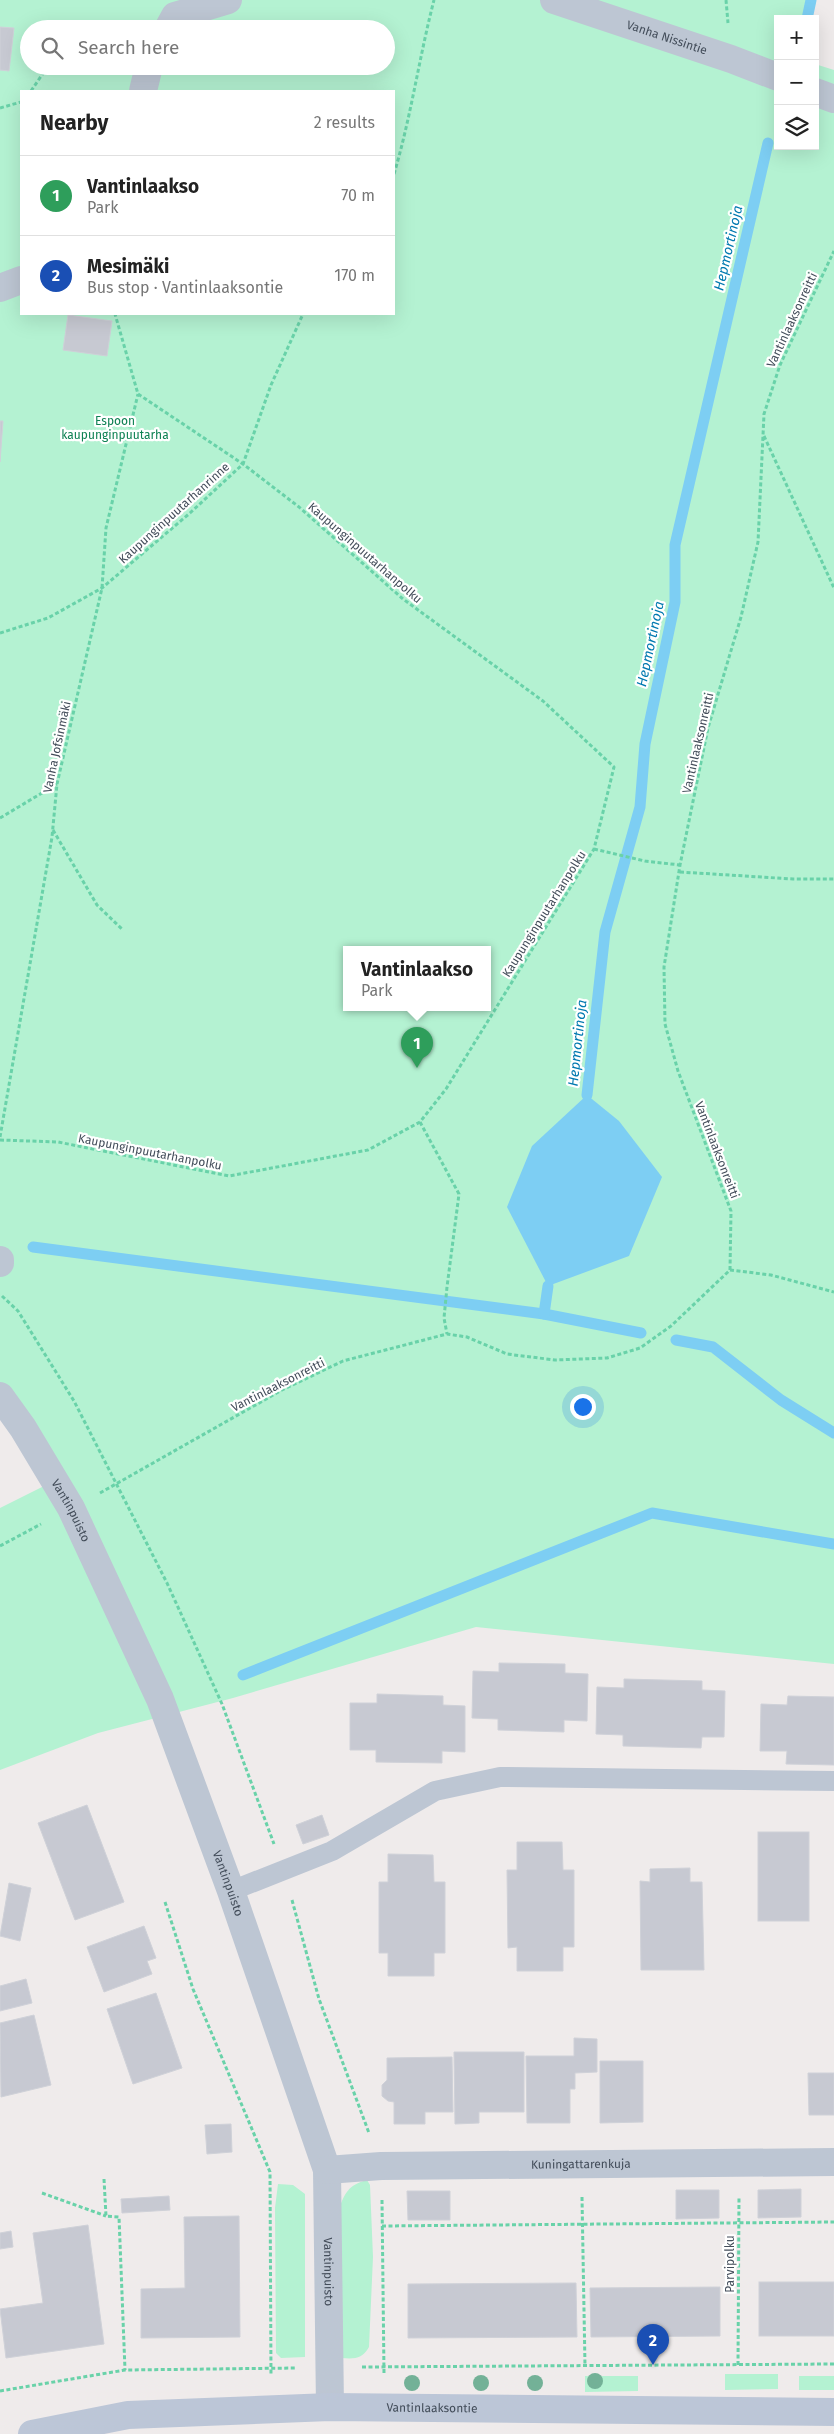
<!DOCTYPE html>
<html lang="en">
<head>
<meta charset="utf-8">
<style>
  :root { --surface:#fff; --page:#f6f6f6; --text:#222; --muted:#767676; --line:#e0e0e0; --accent:#0955eb }
  body { margin:0; font-family:"Fira Sans",sans-serif; background:var(--page); color:var(--text) }
  .controls { position:absolute; right:15px; top:15px; display:grid; overflow:hidden; border-radius:0px; box-shadow:0 5px 20px #0002 }
  .controls button { width:45px; height:45px; display:grid; place-items:center; padding:0; border:0; border-bottom:1px solid var(--line); background:var(--surface); color:var(--text); font:25px sans-serif }
  .you { position:absolute; left:582px; top:1406px; width:18px; height:18px; margin:-12px; border:4px solid #fff; border-radius:50%; background:#1a73e8; box-shadow:0 0 0 8px #1a73e833 }
  .badge { display:grid; place-items:center; width:32px; height:32px; border-radius:50%; background:var(--accent); color:#fff; font-size:16px; font-weight:700 }
  .pin { position:absolute; translate:-50% -41px; filter:drop-shadow(0 1px 2px #0008) }
  .pin::after { content:''; position:absolute; top:26px; width:18px; height:15px; background:inherit; clip-path:polygon(0 0,100% 0,50% 100%) }
  .popup { position:absolute; left:343px; top:946px; width:148px; height:65px; box-sizing:border-box; display:grid; place-content:center; border-radius:0px; background:var(--surface); filter:drop-shadow(0 1px 4px #0005); font-size:16px; white-space:nowrap; color:var(--muted) }
  .popup b { font-size:19px; color:var(--text) }
  .popup::after { content:''; position:absolute; left:50%; top:100%; margin-left:-10px; border:10px solid transparent; border-top-color:var(--surface) }
  .list { margin:0; padding:0; list-style:none }
  h2 { display:flex; justify-content:space-between; align-items:center; height:65px; margin:0; padding:0 20px; font-size:21px }
  h2 small { font-size:16px; font-weight:400; color:var(--muted) }
  .list li { display:grid; grid-template-columns:32px 1fr auto; gap:15px; align-items:center; box-sizing:border-box; height:80px; padding:0 20px; border-top:1px solid var(--line) }
  .list b { display:block; font-size:19px; white-space:nowrap }
  .list p { margin:0; font-size:16px; white-space:nowrap; color:var(--muted) }
  .list em { font-size:16px; font-style:normal; color:var(--muted) }
  .icon { flex:none; width:28px; height:28px; fill:none; stroke:currentColor; stroke-width:2; stroke-linecap:round; stroke-linejoin:round }
  .map { position:relative; flex:none; width:834px; height:2434px; overflow:hidden }
  .search { position:absolute; background:var(--surface); box-shadow:0 5px 20px #0002; left:20px; top:20px; width:375px; height:55px; display:flex; align-items:center; gap:12px; box-sizing:border-box; padding:0 18px; border-radius:28px; color:var(--muted); font-size:19px }
  .panel { position:absolute; background:var(--surface); box-shadow:0 5px 20px #0002; left:20px; top:90px; width:375px; height:225px; border-radius:0px }
  .map>svg:first-child { display:block }
  .green { fill:#b4f2d2; fill-rule:evenodd }
  .water { fill:#7dcef3 }
  .lines { fill:none; stroke-linecap:round; stroke-linejoin:round }
  .stream { stroke:#7dcef3; stroke-width:11 }
  .building { fill:#c7c9d2; stroke:#cfd1d8 }
  .path { stroke:#69d2a9; stroke-width:3; stroke-dasharray:4 2.5; stroke-linecap:butt }
  .lane { stroke:#bdc6d3; stroke-width:20 }
  .street { stroke:#bdc6d3; stroke-width:28 }
  .secondary { stroke:#bcc6d7; stroke-width:28 }
  .tree { fill:#73b197 }
  .labels { text-anchor:middle; stroke-width:4.5; stroke-linejoin:round; paint-order:stroke }
  .street-label { font-size:12px; fill:#434d5a; stroke:#fff }
  .park-label { font-size:12px; fill:#0e8153; stroke:#fff }
  .water-label { font-size:14px; font-style:italic; fill:#0079b0; stroke:#fff }
</style>
</head>
<body>
<div class="map">
<svg width="834" height="2434" viewBox="0 0 834 2434">
  <rect width="100%" height="100%" fill="#efebeb"/>
  <!-- green -->
  <g class="green">
    <path d="M 0,0 L 811,0 L 807,19 L 778,19 L 778,146 L 815,146 L 815,64 L 834,70 L 834,1664 L 476,1627 L 233,1698 L 98,1733 L 0,1770 L 0,1508 L 54,1481 L 0,1396 ZM 29,29 L 386,29 L 386,66 L 29,66 ZM 21,91 L 394,91 L 394,314 L 21,314 ZM 347,949 L 487,949 L 487,1007 L 347,1007 Z"/>
    <path d="M 367,2180 L 370,2185 L 373,2257 L 369,2347 C 362,2359 355,2359 341,2358 L 338,2211 C 345,2193 348,2185 367,2180 Z"/>
    <path d="M 278,2184 L 293,2185 L 305,2194 L 305,2357 L 281,2358 L 276,2353 L 275,2208 Z"/>
    <path d="M 725,2374 L 778,2374 L 778,2389 L 725,2390 Z"/>
    <path d="M 585,2376 L 638,2376 L 638,2391 L 585,2392 Z"/>
    <rect x="799" y="2376" width="35" height="14"/>
  </g>
  <!-- water -->
  <path class="water" d="M 587,1095 L 619,1121 L 662,1177 L 629,1256 L 548,1286 L 507,1207 L 532,1146 Z"/>
  <g class="lines">
    <!-- stream -->
    <g class="stream">
      <path d="M 807,19 L 811,0"/>
      <path d="M 587,1095 L 605,932 L 640,807 L 645,744 L 675,602 L 675,545 L 768,143"/>
      <path d="M 33,1247 L 544,1314 L 641,1333"/>
      <path d="M 544,1314 L 548,1286"/>
      <path d="M 676,1340 L 713,1347 L 781,1400 L 834,1433"/>
      <path d="M 243,1675 L 652,1513 L 834,1544"/>
    </g>
  </g>
  <!-- building -->
  <g class="building">
    <path d="M 0,27 L 14,28 L 9,71 L 0,70 Z"/>
    <path d="M 68,315 L 112,321 L 107,356 L 63,350 Z"/>
    <path d="M 0,421 L 3,421 L 0,462 Z"/>
    <path d="M 499,1663 L 565,1664 L 565,1673 L 588,1674 L 587,1721 L 564,1720 L 564,1732 L 498,1730 L 498,1719 L 472,1718 L 473,1671 L 499,1672 Z"/>
    <path d="M 624,1679 L 702,1681 L 702,1690 L 725,1691 L 724,1737 L 702,1737 L 701,1748 L 623,1746 L 623,1735 L 596,1734 L 597,1687 L 624,1688 Z"/>
    <path d="M 377,1694 L 443,1696 L 443,1705 L 465,1706 L 465,1752 L 442,1751 L 442,1763 L 376,1762 L 376,1750 L 350,1750 L 350,1703 L 377,1703 Z"/>
    <path d="M 788,1696 L 834,1697 L 834,1765 L 786,1764 L 787,1751 L 760,1751 L 761,1704 L 787,1705 Z"/>
    <path d="M 87,1805 L 124,1902 L 75,1920 L 38,1823 Z"/>
    <path d="M 322,1815 L 329,1835 L 303,1844 L 296,1825 Z"/>
    <rect x="758" y="1832" width="51" height="89"/>
    <path d="M 517,1842 L 562,1842 L 563,1870 L 574,1870 L 574,1947 L 563,1947 L 563,1971 L 517,1971 L 517,1947 L 508,1948 L 507,1870 L 517,1870 Z"/>
    <path d="M 388,1854 L 433,1855 L 434,1882 L 445,1882 L 445,1953 L 434,1953 L 434,1976 L 388,1976 L 388,1953 L 379,1953 L 379,1882 L 388,1882 Z"/>
    <path d="M 690,1868 L 690,1882 L 702,1882 L 704,1970 L 641,1970 L 640,1881 L 650,1882 L 650,1869 Z"/>
    <path d="M 9,1883 L 31,1888 L 20,1941 L 0,1936 Z"/>
    <path d="M 144,1926 L 156,1958 L 147,1961 L 152,1974 L 104,1992 L 87,1947 Z"/>
    <path d="M 26,1979 L 32,2003 L 0,2011 L 0,1986 Z"/>
    <path d="M 156,1993 L 182,2068 L 133,2084 L 107,2009 Z"/>
    <path d="M 34,2015 L 51,2085 L 1,2097 L 0,2023 Z"/>
    <path d="M 574,2038 L 597,2039 L 597,2072 L 575,2073 L 575,2089 L 570,2089 L 570,2123 L 527,2123 L 526,2056 L 574,2056 Z"/>
    <path d="M 454,2052 L 524,2052 L 524,2112 L 479,2112 L 479,2123 L 455,2124 Z"/>
    <path d="M 452,2057 L 453,2112 L 425,2112 L 425,2124 L 394,2124 L 394,2102 L 388,2101 L 382,2096 L 382,2085 L 387,2080 L 387,2058 Z"/>
    <path d="M 600,2061 L 643,2061 L 643,2122 L 600,2123 Z"/>
    <path d="M 808,2073 L 834,2073 L 834,2115 L 809,2115 Z"/>
    <path d="M 231,2124 L 232,2152 L 207,2154 L 205,2125 Z"/>
    <path d="M 801,2189 L 801,2217 L 758,2218 L 758,2190 Z"/>
    <path d="M 676,2190 L 719,2190 L 719,2218 L 676,2219 Z"/>
    <path d="M 407,2191 L 450,2191 L 450,2220 L 408,2220 Z"/>
    <path d="M 169,2196 L 170,2210 L 122,2213 L 121,2199 Z"/>
    <path d="M 239,2216 L 240,2337 L 141,2338 L 141,2289 L 185,2288 L 184,2217 Z"/>
    <path d="M 88,2225 L 104,2344 L 6,2358 L 0,2309 L 43,2303 L 33,2233 Z"/>
    <path d="M 11,2231 L 13,2247 L 0,2249 L 0,2233 Z"/>
    <rect x="759" y="2282" width="75" height="54"/>
    <path d="M 576,2283 L 577,2337 L 408,2338 L 408,2284 Z"/>
    <path d="M 720,2287 L 720,2336 L 591,2337 L 590,2288 Z"/>
  </g>
  <g class="lines">
    <!-- path -->
    <g class="path">
      <path d="M 726,0 L 728,23"/>
      <path d="M 31,91 L 46,69 L 74,66"/>
      <path d="M 0,108 L 21,102"/>
      <path d="M 394,174 C 411,117 419,58 434,0"/>
      <path d="M 764,436 L 834,588"/>
      <path d="M 0,633 L 48,618 L 102,588 L 190,513 L 243,464 L 271,385 L 303,314"/>
      <path d="M 0,818 L 57,784"/>
      <path d="M 53,830 L 97,905 L 123,930"/>
      <path d="M 594,849 L 645,861 L 680,865"/>
      <path d="M 680,872 L 793,879 L 834,879"/>
      <path d="M 420,1122 L 459,1194 L 447,1287 L 444,1318 L 447,1334"/>
      <path d="M 0,1137 L 52,837 L 57,784 L 102,588 L 106,528 L 138,394"/>
      <path d="M 0,1140 L 58,1142 L 229,1176 L 368,1150 L 420,1122 L 446,1089 L 594,849 L 614,767 L 543,701 L 403,599 L 299,507 L 243,464 L 138,394 L 115,314"/>
      <path d="M 730,1270 L 771,1275 L 834,1292"/>
      <path d="M 2,1296 L 18,1311 L 74,1401 L 167,1583 L 222,1704 L 274,1844"/>
      <path d="M 100,1493 L 282,1390 L 343,1361 L 447,1334 L 467,1337 L 507,1354 L 555,1360 L 607,1358 L 640,1348 L 671,1326 L 730,1270 L 731,1211 L 678,1071 L 665,1024 L 664,967 L 680,865 L 708,728 L 741,617 L 758,542 L 764,414 L 780,365 L 834,251"/>
      <path d="M 0,1546 L 41,1524"/>
      <path d="M 292,1900 L 319,1999 L 369,2133"/>
      <path d="M 165,1902 L 193,1989 L 270,2172 L 271,2376"/>
      <path d="M 104,2179 L 106,2216 L 119,2217 L 125,2370"/>
      <path d="M 42,2193 L 106,2216"/>
      <path d="M 582,2197 L 585,2366"/>
      <path d="M 382,2200 L 384,2373"/>
      <path d="M 382,2226 L 834,2222"/>
      <path d="M 738,2365 L 739,2196"/>
      <path d="M 362,2367 L 834,2364"/>
      <path d="M 0,2391 L 125,2370 L 296,2368"/>
    </g>
    <!-- lane -->
    <path class="lane" d="M 231,1891 L 332,1851 L 435,1791 L 500,1777 L 834,1781"/>
    <!-- street -->
    <g class="street">
      <path id="s1" d="M 554,0 L 731,59 L 778,77"/>
      <path d="M 168,29 L 175,16 L 228,0"/>
      <path d="M 143,91 L 149,66"/>
      <path d="M 815,92 L 834,99"/>
      <path d="M 0,288 L 21,280"/>
      <path d="M 0,1260 L 0,1263"/>
      <path id="s2" d="M 0,1396 L 23,1428 L 71,1508 L 160,1699 L 231,1891 L 327,2170 L 330,2407"/>
      <path id="s3" d="M 327,2170 L 381,2166 L 834,2162"/>
    </g>
    <!-- secondary -->
    <path class="secondary" id="s4" d="M 32,2434 L 128,2415 L 330,2407 L 834,2412"/>
  </g>
  <!-- trees -->
  <g class="tree">
    <circle cx="595" cy="2381" r="8"/>
    <circle cx="412" cy="2383" r="8"/>
    <circle cx="481" cy="2383" r="8"/>
    <circle cx="535" cy="2383" r="8"/>
  </g>
  <g class="labels">
    <!-- street labels -->
    <g class="street-label">
      <text dy="4" stroke="none"><textPath href="#s1" startOffset="119">Vanha Nissintie</textPath></text>
      <text transform="translate(792 320) rotate(-65)" y="4">Vantinlaaksonreitti</text>
      <text transform="translate(174 513) rotate(-42)" y="4">Kaupunginpuutarhanrinne</text>
      <text transform="translate(365 553) rotate(41)" y="4">Kaupunginpuutarhanpolku</text>
      <text transform="translate(698 743) rotate(-77)" y="4">Vantinlaaksonreitti</text>
      <text transform="translate(57 747) rotate(-78)" y="4">Vanha Jofsinmäki</text>
      <text transform="translate(544 914) rotate(-58)" y="4">Kaupunginpuutarhanpolku</text>
      <text transform="translate(717 1150) rotate(69)" y="4">Vantinlaaksonreitti</text>
      <text transform="translate(150 1152) rotate(11)" y="4">Kaupunginpuutarhanpolku</text>
      <text transform="translate(278 1385) rotate(-27)" y="4">Vantinlaaksonreitti</text>
      <text dy="4" stroke="none"><textPath href="#s2" startOffset="135">Vantinpuisto</textPath></text>
      <text dy="4" stroke="none"><textPath href="#s2" startOffset="540">Vantinpuisto</textPath></text>
      <text dy="4" stroke="none"><textPath href="#s3" startOffset="254">Kuningattarenkuja</textPath></text>
      <text transform="translate(730 2264) rotate(-90)" y="4">Parvipolku</text>
      <text dy="4" stroke="none"><textPath href="#s2" startOffset="945">Vantinpuisto</textPath></text>
      <text dy="4" stroke="none"><textPath href="#s4" startOffset="402">Vantinlaaksontie</textPath></text>
    </g>
    <!-- park labels -->
    <g class="park-label">
      <text x="115" y="425">Espoon<tspan x="115" dy="14">kaupunginpuutarha</tspan></text>
    </g>
    <!-- water labels -->
    <g class="water-label">
      <text transform="translate(728 248) rotate(-77)" y="5">Hepmortinoja</text>
      <text transform="translate(650 644) rotate(-78)" y="5">Hepmortinoja</text>
      <text transform="translate(577 1043) rotate(-84)" y="5">Hepmortinoja</text>
    </g>
  </g>
</svg>
<div class="controls">
<button>+</button>
<button>−</button>
<button><svg class="icon" aria-label="layers" viewBox="0 0 24 24"><path d="M12 4l9 5-9 5-9-5zM3 14l9 5 9-5"/></svg></button>
</div>
<div class="you"></div>
<div class="pin badge" style="left:417px;top:1068px;background:#2e9e5b">1</div>
<div class="popup"><b>Vantinlaakso</b>Park</div>
<div class="pin badge" style="left:653px;top:2365px;background:#1a4fb4">2</div>
<div class="search"><svg class="icon" aria-label="search" viewBox="0 0 24 24"><circle cx="10" cy="10" r="6"/><path d="M15 15l6 6"/></svg>Search here</div>
<section class="panel">
<h2>Nearby<small>2 results</small></h2>
<ul class="list">
<li><span class="badge" style="background:#2e9e5b">1</span><div><b>Vantinlaakso</b><p>Park</p></div><em>70 m</em></li>
<li><span class="badge" style="background:#1a4fb4">2</span><div><b>Mesimäki</b><p>Bus stop · Vantinlaaksontie</p></div><em>170 m</em></li>
</ul>
</section>
</div>
</body>
</html>
